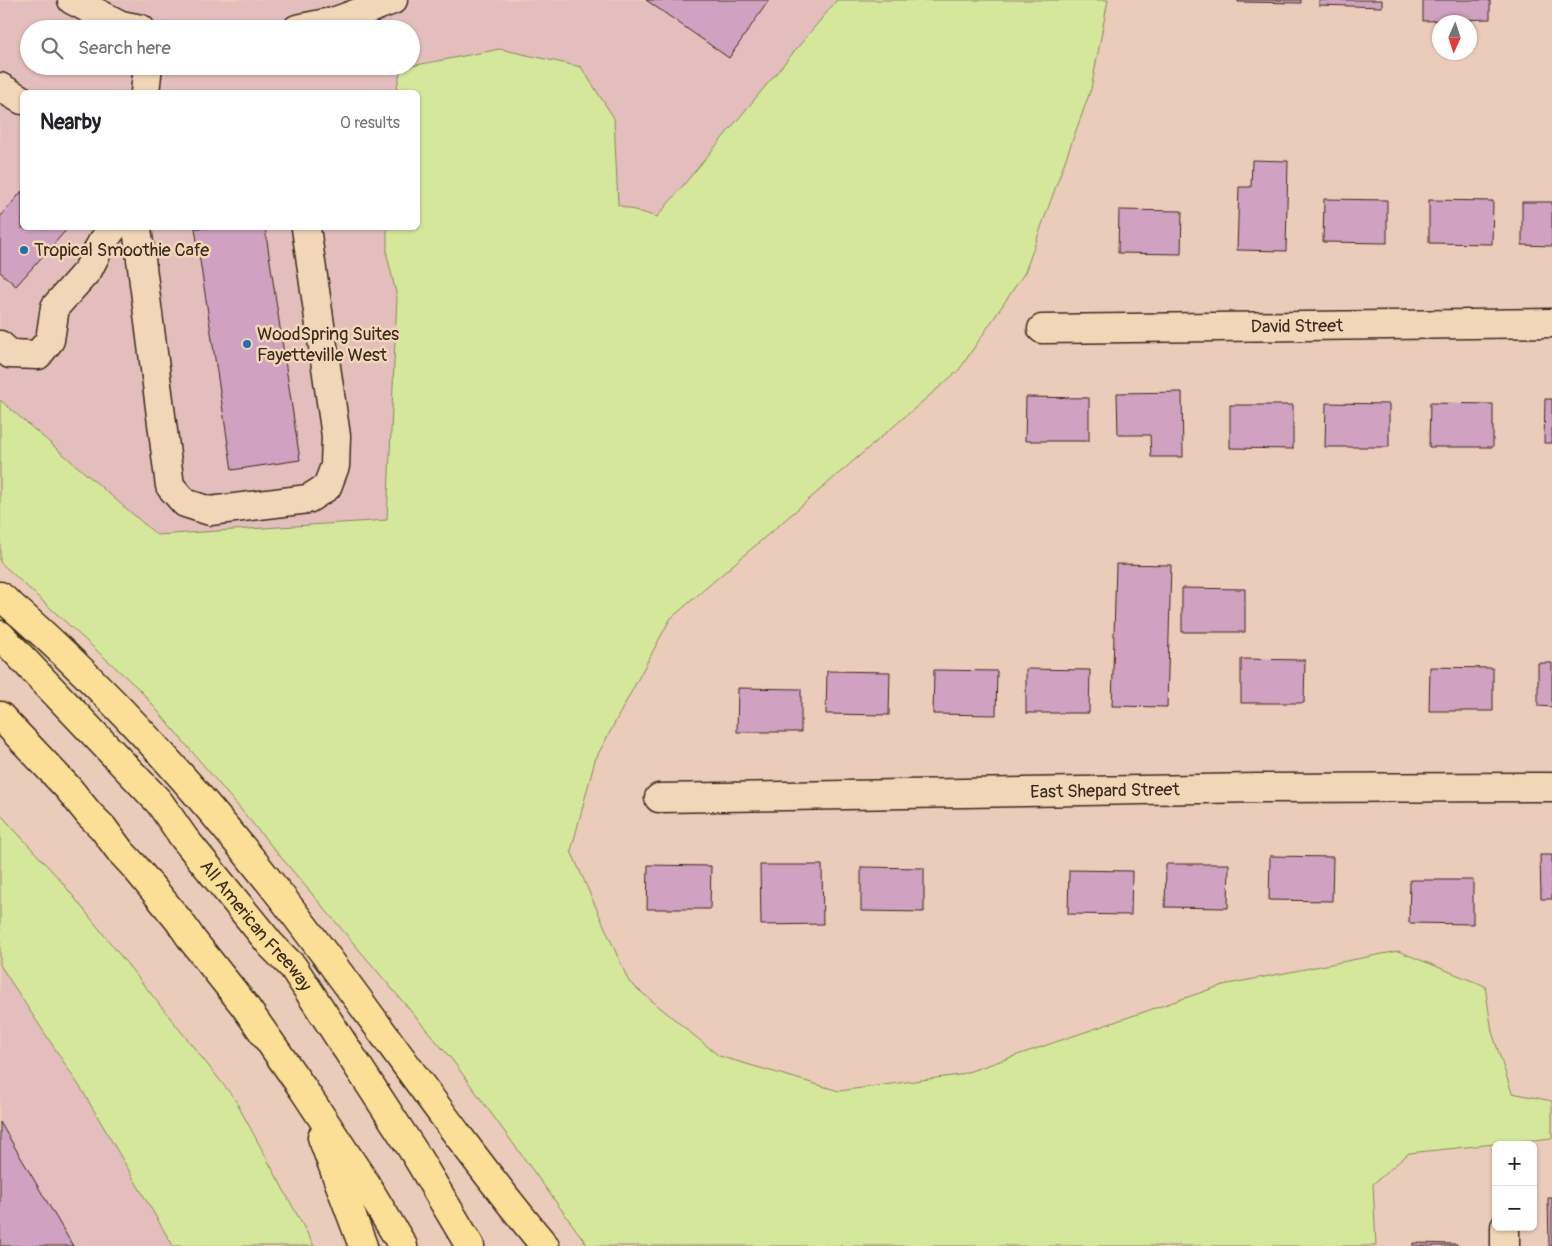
<!DOCTYPE html>
<html lang="en">
<head>
<meta charset="utf-8">
<style>
  :root { --surface:#fff; --page:#f6f6f6; --text:#202124; --muted:#757577; --line:#e0e0e0 }
  body { margin:0; font-family:Pangolin,sans-serif; background:var(--page); color:var(--text) }
  .controls { position:absolute; right:15px; bottom:15px; display:grid; overflow:hidden; border-radius:8px; box-shadow:0 1px 4px #0004 }
  .controls button { width:45px; height:45px; display:grid; place-items:center; padding:0; border:0; border-bottom:1px solid var(--line); background:var(--surface); color:var(--text); font:25px sans-serif }
  .compass { position:absolute; left:1432px; top:15px; width:45px; height:45px; border-radius:50%; background:var(--surface); box-shadow:0 1px 4px #0004; rotate:183deg }
  .list { margin:0; padding:0; list-style:none }
  h2 { display:flex; justify-content:space-between; align-items:center; height:65px; margin:0; padding:0 20px; font-size:21px }
  h2 small { font-size:16px; font-weight:400; color:var(--muted) }
  .icon { flex:none; width:28px; height:28px; fill:none; stroke:currentColor; stroke-width:2; stroke-linecap:round; stroke-linejoin:round }
  .map { position:relative; flex:none; width:1552px; height:1246px; overflow:hidden }
  .search { position:absolute; background:var(--surface); box-shadow:0 1px 4px #0004; left:20px; top:20px; width:400px; height:55px; display:flex; align-items:center; gap:12px; box-sizing:border-box; padding:0 18px; border-radius:28px; color:var(--muted); font-size:19px }
  .panel { position:absolute; background:var(--surface); box-shadow:0 1px 4px #0004; left:20px; top:90px; width:400px; height:140px; border-radius:8px }
  .map>svg:first-child { display:block }
  .built { fill:#e3bebc; fill-rule:evenodd }
  .green { fill:#d5e79b; stroke:#88885c }
  .building { fill:#d0a1c0; stroke:#3b2a1e }
  .lines { fill:none; stroke-linecap:round; stroke-linejoin:round }
  .minor-casing { stroke:#3b2a1e; stroke-width:31 }
  .highway-casing { stroke:#3b2a1e; stroke-width:31 }
  .minor { stroke:#f2d6b8; stroke-width:28 }
  .highway { stroke:#fbdf96; stroke-width:28 }
  .poi-dot { fill:#1f6fb2; stroke:#f2d6b8; stroke-width:2 }
  .labels { text-anchor:middle; stroke-width:5; stroke-linejoin:round; paint-order:stroke }
  .poi-label { font-size:18px; fill:#3b2a1e; stroke:#f2d6b8; text-anchor:start }
  .street-label { font-size:18px; fill:#3b2a1e; stroke:#f2d6b8 }
</style>
</head>
<body>
<div class="map">
<svg width="1552" height="1246" viewBox="0 0 1552 1246">
  <rect width="100%" height="100%" fill="#ebcbba"/>
  <filter id="ink" filterUnits="userSpaceOnUse"><feTurbulence type="fractalNoise" baseFrequency=".02" numOctaves="2"/><feDisplacementMap in="SourceGraphic" scale="10" xChannelSelector="R" yChannelSelector="G"/><feConvolveMatrix kernelMatrix="1 2 1 2 8 2 1 2 1" color-interpolation-filters="sRGB"/></filter>
  <g filter="url(#ink)">
    <!-- built -->
    <g class="built">
      <path d="M 0,0 L 837,0 L 657,217 L 397,297 L 387,520 L 157,535 L 0,400 ZM 29,29 L 411,29 L 411,66 L 29,66 ZM 22,92 L 418,92 L 418,228 L 22,228 Z"/>
      <path d="M 0,965 L 82,1090 L 173,1246 L 0,1246 Z"/>
    </g>
    <!-- green -->
    <g class="green">
      <path d="M 837,0 L 1108,0 L 1091,89 L 1025,272 L 959,370 L 670,619 L 595,760 L 571,851 L 629,982 L 719,1056 L 839,1091 L 959,1075 L 1223,985 L 1398,951 L 1485,986 L 1492,1032 L 1512,1093 L 1552,1101 L 1552,1138 L 1409,1153 L 1373,1184 L 1376,1246 L 588,1246 L 453,1061 L 140,690 L 0,562 L 0,400 L 157,535 L 387,520 L 397,297 L 387,255 L 387,228 L 418,228 L 418,92 L 396,92 L 401,68 L 500,49 L 581,67 L 614,118 L 618,205 L 657,217 Z"/>
      <path d="M 0,814 L 61,881 L 234,1098 L 314,1246 L 173,1246 L 82,1090 L 0,965 Z"/>
    </g>
    <!-- building -->
    <g class="building">
      <path d="M 646,0 L 769,0 L 729,58 Z"/>
      <path d="M 1238,0 L 1301,0 L 1301,3 L 1238,2 Z"/>
      <path d="M 1319,0 L 1382,0 L 1382,7 L 1319,5 Z"/>
      <path d="M 1423,0 L 1490,0 L 1490,19 L 1423,21 Z"/>
      <path d="M 1252,160 L 1288,161 L 1286,251 L 1237,250 L 1239,187 L 1251,187 Z"/>
      <path d="M 22,191 L 22,228 L 68,228 L 16,286 L 0,272 L 0,217 Z"/>
      <path d="M 1324,199 L 1387,200 L 1387,243 L 1323,242 Z"/>
      <path d="M 1429,200 L 1493,201 L 1492,244 L 1429,243 Z"/>
      <path d="M 1522,202 L 1552,202 L 1552,246 L 1522,245 Z"/>
      <path d="M 1119,210 L 1182,211 L 1181,254 L 1118,253 Z"/>
      <path d="M 195,228 L 265,228 L 300,460 L 232,470 Z"/>
      <path d="M 1182,392 L 1183,457 L 1151,457 L 1150,435 L 1118,435 L 1117,393 Z"/>
      <path d="M 1026,397 L 1089,398 L 1089,441 L 1025,441 Z"/>
      <path d="M 1545,399 L 1552,399 L 1552,443 L 1544,443 Z"/>
      <path d="M 1326,403 L 1389,404 L 1389,447 L 1325,447 Z"/>
      <path d="M 1430,403 L 1493,404 L 1493,447 L 1429,447 Z"/>
      <path d="M 1230,405 L 1293,405 L 1293,449 L 1230,448 Z"/>
      <path d="M 1116,564 L 1171,565 L 1167,707 L 1112,706 Z"/>
      <path d="M 1182,588 L 1245,589 L 1245,632 L 1182,632 Z"/>
      <path d="M 1241,659 L 1305,660 L 1304,703 L 1241,703 Z"/>
      <path d="M 1538,663 L 1552,663 L 1552,707 L 1538,706 Z"/>
      <path d="M 1430,667 L 1493,668 L 1493,711 L 1429,711 Z"/>
      <path d="M 1026,669 L 1090,670 L 1089,713 L 1026,713 Z"/>
      <path d="M 934,670 L 997,671 L 996,715 L 933,714 Z"/>
      <path d="M 827,671 L 890,672 L 889,715 L 826,714 Z"/>
      <path d="M 738,688 L 801,689 L 801,732 L 737,732 Z"/>
      <path d="M 1540,855 L 1552,855 L 1552,899 L 1541,899 Z"/>
      <path d="M 1270,856 L 1333,857 L 1332,901 L 1269,900 Z"/>
      <path d="M 1166,864 L 1229,864 L 1228,908 L 1165,907 Z"/>
      <path d="M 648,865 L 711,866 L 710,909 L 647,909 Z"/>
      <path d="M 760,865 L 822,865 L 823,924 L 761,925 Z"/>
      <path d="M 861,867 L 924,868 L 924,912 L 861,911 Z"/>
      <path d="M 1069,870 L 1132,871 L 1131,915 L 1068,914 Z"/>
      <path d="M 1410,880 L 1473,880 L 1473,924 L 1409,923 Z"/>
      <path d="M 0,1122 L 73,1246 L 0,1246 Z"/>
      <path d="M 1548,1198 L 1552,1198 L 1552,1246 L 1549,1246 Z"/>
      <path d="M 1413,1243 L 1457,1244 L 1457,1246 L 1413,1246 Z"/>
    </g>
    <g class="lines">
      <!-- minor casing -->
      <g class="minor-casing">
        <g id="minor">
          <path d="M 72,0 L 121,25 L 141,29"/>
          <path d="M 297,29 L 336,21 L 393,0"/>
          <path d="M 0,87 L 22,100"/>
          <path d="M 145,92 L 148,66"/>
          <path d="M 137,228 L 170,486 L 185,503 L 210,511 L 308,499 L 327,487 L 335,466 L 336,436 L 306,228"/>
          <path id="s1" d="M 1042,329 L 1552,323"/>
          <path d="M 0,345 L 10,354 L 38,355 L 50,340 L 55,307 L 88,270 L 101,244 L 113,228"/>
          <path id="s2" d="M 659,798 L 1258,788 L 1552,787"/>
          <path d="M 1505,1227 L 1505,1246"/>
        </g>
      </g>
      <!-- highway casing -->
      <g class="highway-casing">
        <g id="highway">
          <path d="M 0,596 C 104,684 196,788 280,895 C 370,1011 451,1133 545,1246"/>
          <path id="s3" d="M 0,635 L 159,802 L 184,838 L 271,945 L 293,967 L 414,1152 L 470,1246"/>
          <path d="M 0,716 L 68,788 L 89,814 L 103,828 L 120,851 L 135,867 L 180,922 L 193,941 L 244,1005 L 303,1089 L 362,1178 L 403,1246"/>
          <path d="M 322,1137 L 363,1246"/>
        </g>
      </g>
      <!-- minor -->
      <use href="#minor" class="minor"/>
      <!-- highway -->
      <use href="#highway" class="highway"/>
    </g>
  </g>
  <!-- markers -->
  <g class="poi-dot">
    <circle cx="24" cy="250" r="5"/>
    <circle cx="247" cy="344" r="5"/>
  </g>
  <g class="labels">
    <!-- poi labels -->
    <g class="poi-label">
      <text x="34" y="256">Tropical Smoothie Cafe</text>
      <text x="257" y="340">WoodSpring Suites<tspan x="257" dy="21">Fayetteville West</tspan></text>
    </g>
    <!-- street labels -->
    <g class="street-label">
      <text dy="6" stroke="none"><textPath href="#s1" startOffset="255">David Street</textPath></text>
      <text dy="6" stroke="none"><textPath href="#s2" startOffset="446">East Shepard Street</textPath></text>
      <text dy="6" stroke="none"><textPath href="#s3" startOffset="388">All American Freeway</textPath></text>
    </g>
  </g>
</svg>
<div class="controls">
<button>+</button>
<button>−</button>
</div>
<svg class="compass" viewBox="-18 -18 36 36"><path d="M0-13l5 13h-10z" fill="#e53935"/><path d="M0 13l5-13h-10z" fill="#757577"/></svg>
<div class="search"><svg class="icon" aria-label="search" viewBox="0 0 24 24"><circle cx="10" cy="10" r="6"/><path d="M15 15l6 6"/></svg>Search here</div>
<section class="panel">
<h2>Nearby<small>0 results</small></h2>
<ul class="list">
</ul>
</section>
</div>
</body>
</html>
